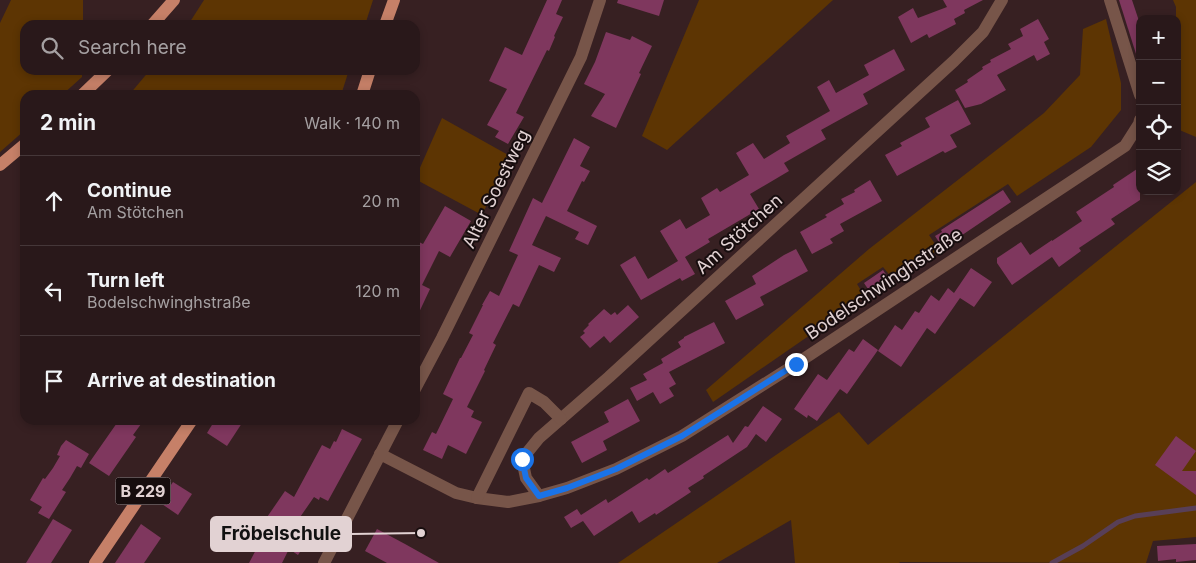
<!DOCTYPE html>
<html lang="en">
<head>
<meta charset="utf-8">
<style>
  :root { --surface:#29181a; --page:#352527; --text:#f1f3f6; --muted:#a5a0a2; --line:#453739 }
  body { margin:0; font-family:Inter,sans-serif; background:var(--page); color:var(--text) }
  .controls { position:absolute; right:15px; top:15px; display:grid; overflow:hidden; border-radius:10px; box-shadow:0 2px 8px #0003 }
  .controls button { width:45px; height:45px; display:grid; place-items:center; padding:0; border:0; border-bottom:1px solid var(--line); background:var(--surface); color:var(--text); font:25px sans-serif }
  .stop { position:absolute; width:15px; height:15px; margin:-11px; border:4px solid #1a73e8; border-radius:50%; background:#fff }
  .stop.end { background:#1a73e8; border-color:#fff; box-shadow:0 1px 5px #0008 }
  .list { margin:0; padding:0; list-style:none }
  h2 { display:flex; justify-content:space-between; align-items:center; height:65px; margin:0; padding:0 20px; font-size:21px }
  h2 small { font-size:16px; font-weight:400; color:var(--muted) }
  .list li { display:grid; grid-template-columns:32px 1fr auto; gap:15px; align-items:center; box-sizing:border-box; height:90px; padding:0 20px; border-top:1px solid var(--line) }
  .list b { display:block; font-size:19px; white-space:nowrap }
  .list p { margin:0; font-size:16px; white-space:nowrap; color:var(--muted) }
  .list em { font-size:16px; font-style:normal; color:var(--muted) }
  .icon { flex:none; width:28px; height:28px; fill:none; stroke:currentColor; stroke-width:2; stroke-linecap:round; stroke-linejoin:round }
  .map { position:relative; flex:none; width:1196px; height:563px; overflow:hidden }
  .search { position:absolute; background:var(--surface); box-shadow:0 2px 8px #0003; left:20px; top:20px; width:400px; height:55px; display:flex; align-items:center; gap:12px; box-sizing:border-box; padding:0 18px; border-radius:15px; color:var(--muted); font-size:19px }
  .panel { position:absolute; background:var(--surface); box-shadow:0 2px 8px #0003; left:20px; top:90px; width:400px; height:335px; border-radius:15px }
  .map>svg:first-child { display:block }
  .green { fill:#5d3503 }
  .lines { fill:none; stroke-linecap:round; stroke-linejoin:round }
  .stream { stroke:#583f57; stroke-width:5 }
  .building { fill:#7f375e }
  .minor { stroke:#775549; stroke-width:12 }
  .major { stroke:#c68068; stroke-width:12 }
  .route { stroke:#1a73e8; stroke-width:6 }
  .labels { text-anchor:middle; stroke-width:4; stroke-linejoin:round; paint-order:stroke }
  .shield { fill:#170d0e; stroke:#a59798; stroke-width:1 }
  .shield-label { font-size:16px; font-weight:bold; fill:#e2d2d3 }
  .street-label { font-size:18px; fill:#e2d2d3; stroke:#170d0e }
  .leader { fill:none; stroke:#e2d2d3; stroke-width:2 }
  .callout-dot { fill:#e2d2d3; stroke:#170d0e; stroke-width:2 }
  .callout { fill:#e2d2d3; stroke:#e2d2d3; stroke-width:2 }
  .callout-label { font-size:19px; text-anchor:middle; font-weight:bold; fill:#111 }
</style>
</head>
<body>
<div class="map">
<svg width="1196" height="563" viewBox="0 0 1196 563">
  <rect width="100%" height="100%" fill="#372022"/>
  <!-- green -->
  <g class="green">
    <path d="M 11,0 L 83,0 L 83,25 L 25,25 L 25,70 L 82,70 L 82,77 L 62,95 L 25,95 L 25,130 L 0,152 L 0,23 Z"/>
    <path d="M 204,0 L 373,0 L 365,25 L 188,25 Z"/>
    <path d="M 699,0 L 833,0 L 667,150 L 642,136 Z"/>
    <path d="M 1173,0 L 1196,0 L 1196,137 L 1177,129 L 1177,19 L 1176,19 L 1176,7 Z"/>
    <path d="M 1106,19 L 1121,83 L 1121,110 L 1091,147 L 1017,196 L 1008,184 L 929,235 L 939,250 L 892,278 L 883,267 L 857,284 L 865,297 L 713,402 L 706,390 L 869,249 L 1044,113 L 1080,75 L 1083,29 Z"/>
    <path d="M 150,70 L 349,70 L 341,95 L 129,95 Z"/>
    <path d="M 442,118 L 510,156 L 482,215 L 415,179 Z"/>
    <path d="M 1196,182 L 1196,537 L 1153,541 L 1146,563 L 900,562 L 899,563 L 795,563 L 791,520 L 717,563 L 618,563 L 839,412 L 868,445 Z"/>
  </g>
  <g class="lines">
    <!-- stream -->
    <path class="stream" d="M 1052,563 L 1083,546 L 1118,522 L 1135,516 L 1196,508"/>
  </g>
  <!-- building -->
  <g class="building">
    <path d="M 547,0 L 562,0 L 556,14 L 563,17 L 554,36 L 555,37 L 549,51 L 547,50 L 516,113 L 524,117 L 508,144 L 495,137 L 499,131 L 487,125 L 507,89 L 489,81 L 505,47 L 522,55 Z"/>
    <path d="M 618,0 L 664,0 L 659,16 L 617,3 Z"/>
    <path d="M 943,0 L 983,0 L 964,10 L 965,13 L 954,19 L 956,24 L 929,38 L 927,34 L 911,43 L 898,17 L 913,8 L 918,18 L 947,7 Z"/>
    <path d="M 1119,0 L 1132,0 L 1140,24 L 1140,57 L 1137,57 Z"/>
    <path d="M 1038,19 L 1049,39 L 1044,42 L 1050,54 L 1037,61 L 1034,55 L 997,75 L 1006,90 L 981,104 L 965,108 L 955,90 L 968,82 L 967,80 L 983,69 L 982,67 L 991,62 L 990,60 L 1011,49 L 1008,44 L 1023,36 L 1020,29 Z"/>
    <path d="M 606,32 L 630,40 L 632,36 L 652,46 L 639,73 L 641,74 L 616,128 L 591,116 L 605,94 L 584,84 L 595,62 Z"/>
    <path d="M 894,49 L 905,70 L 863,94 L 868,104 L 821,130 L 826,139 L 784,163 L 789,171 L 750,194 L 759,209 L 708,239 L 710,242 L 685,257 L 695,274 L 682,281 L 680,278 L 641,300 L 620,265 L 635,256 L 648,279 L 678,261 L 660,231 L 680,219 L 686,229 L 710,215 L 701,198 L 717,188 L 720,192 L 749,175 L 736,153 L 753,143 L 764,159 L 790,143 L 786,136 L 830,111 L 817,87 L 829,80 L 836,93 L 869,75 L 864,65 Z"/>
    <path d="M 958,100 L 971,124 L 950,135 L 957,147 L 945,153 L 943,151 L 897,176 L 885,155 L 902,146 L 900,143 L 930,127 L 925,118 Z"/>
    <path d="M 574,138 L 590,147 L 580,166 L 590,171 L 584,182 L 582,181 L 567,211 L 597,226 L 588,245 L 575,239 L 579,232 L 546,216 L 532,245 L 561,258 L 554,272 L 539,265 L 519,307 L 513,304 L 493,343 L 496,345 L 484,370 L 485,371 L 467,407 L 474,411 L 471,417 L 482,422 L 466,454 L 448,445 L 442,459 L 423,450 L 432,432 L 436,434 L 453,399 L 443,394 L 460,358 L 461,358 L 473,335 L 469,333 L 483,305 L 482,305 L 490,291 L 499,296 L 518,255 L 509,251 L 533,198 L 542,203 Z"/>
    <path d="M 1140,167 L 1140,200 L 1111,219 L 1115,224 L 1079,248 L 1081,251 L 1059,267 L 1052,257 L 1012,285 L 997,263 L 997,258 L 1021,242 L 1030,255 L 1052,240 L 1052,241 L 1082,221 L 1076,212 L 1114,187 L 1113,185 Z"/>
    <path d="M 870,180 L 882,201 L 840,224 L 844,231 L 830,239 L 833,243 L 812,254 L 800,232 L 827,217 L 825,215 L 844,204 L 841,199 L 855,192 L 854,190 Z"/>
    <path d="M 1003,190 L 1011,202 L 943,248 L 935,236 L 942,232 L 941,230 Z"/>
    <path d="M 445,206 L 471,221 L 450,257 L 439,251 L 422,285 L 430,289 L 415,321 L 415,240 L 423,244 Z"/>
    <path d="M 796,249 L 808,271 L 760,297 L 764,305 L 736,320 L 725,301 L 756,284 L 752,276 L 784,255 Z"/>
    <path d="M 971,268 L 992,282 L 974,307 L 960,298 L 935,334 L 927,328 L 901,367 L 878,351 L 895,325 L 902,330 L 915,311 L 919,313 L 931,295 L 939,301 L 948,288 L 954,293 Z"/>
    <path d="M 883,270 L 891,282 L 872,295 L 864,283 Z"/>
    <path d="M 628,305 L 639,317 L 610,343 L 604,336 L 590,348 L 580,337 L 585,333 L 583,331 L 589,325 L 588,324 L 604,309 L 611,315 L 615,312 L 617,315 Z"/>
    <path d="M 714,322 L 725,343 L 669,372 L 676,384 L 669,388 L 674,396 L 660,404 L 653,392 L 637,401 L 630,388 L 647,380 L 643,374 L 663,363 L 661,359 L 681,347 L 678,342 L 684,338 L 684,337 Z"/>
    <path d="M 863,339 L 878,350 L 847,394 L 840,389 L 817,421 L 808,415 L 807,418 L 794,409 L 818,374 L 827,380 L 849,349 L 854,352 Z"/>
    <path d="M 628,399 L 640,421 L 603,441 L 607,450 L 582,463 L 571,442 L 609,422 L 604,412 Z"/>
    <path d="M 763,406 L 782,419 L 766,442 L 756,434 L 747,447 L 703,476 L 704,478 L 688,488 L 691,492 L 656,515 L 655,513 L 639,523 L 632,511 L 594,536 L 583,521 L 571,528 L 564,517 L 577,509 L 581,515 L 606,499 L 608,503 L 647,478 L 649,480 L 665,469 L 668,473 L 728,435 L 733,443 L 745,426 L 748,427 Z"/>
    <path d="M 119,420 L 144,420 L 133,435 L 136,437 L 109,476 L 89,463 Z"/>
    <path d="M 215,420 L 244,420 L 227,446 L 207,433 Z"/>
    <path d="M 342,429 L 362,439 L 328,501 L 320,497 L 319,500 L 314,497 L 287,536 L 298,533 L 296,537 L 306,543 L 298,555 L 289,549 L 282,563 L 249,563 L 258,546 L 284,538 L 263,523 L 285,491 L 294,497 L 322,445 L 330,449 L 334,441 L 336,442 Z"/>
    <path d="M 1176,436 L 1196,451 L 1182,471 L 1196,471 L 1196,495 L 1155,465 Z"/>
    <path d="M 66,440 L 89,454 L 81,468 L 77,466 L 70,478 L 62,490 L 66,492 L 49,519 L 38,513 L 42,507 L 30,500 L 43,478 L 45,479 L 53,468 L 60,456 L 57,455 L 61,446 Z"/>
    <path d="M 173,482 L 192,494 L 178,515 L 159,502 Z"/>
    <path d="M 53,519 L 72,530 L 51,563 L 26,563 Z"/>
    <path d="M 141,524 L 161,538 L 144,563 L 115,563 Z"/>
    <path d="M 377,529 L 405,544 L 439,563 L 387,563 L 365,551 Z"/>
    <path d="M 1196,544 L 1196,560 L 1176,562 L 1176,559 L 1158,561 L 1157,546 Z"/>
  </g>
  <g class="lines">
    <!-- minor -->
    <g class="minor">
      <path d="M 1110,0 L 1140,95"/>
      <path d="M 415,389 L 442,338 L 581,57 L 600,0"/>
      <path d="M 380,454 L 456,493 L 477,498 L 508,502 L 539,496 L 567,488 L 616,469 L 682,436 L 796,364 L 1125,146 L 1139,124 L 1140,120"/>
      <path d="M 539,496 L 526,478 L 522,459 L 539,438 L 609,377 L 954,61 L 983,32 L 1002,0"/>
      <path d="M 477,498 L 529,393 L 544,402 L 561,419"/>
      <path d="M 324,563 L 398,420"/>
    </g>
    <!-- major -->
    <g class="major">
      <path d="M 152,25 L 174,0"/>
      <path d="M 385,25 L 394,0"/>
      <path d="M 82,95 L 108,70"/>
      <path d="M 362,95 L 370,70"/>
      <path d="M 0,165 L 25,144"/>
      <path d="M 95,563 L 192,420"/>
    </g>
  </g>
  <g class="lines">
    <!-- route -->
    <path class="route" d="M 522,459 L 526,478 L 539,496 L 567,488 L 616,469 L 682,436 L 796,364"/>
  </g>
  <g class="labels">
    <!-- shield labels -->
    <rect class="shield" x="115.5" y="477.5" width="55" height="27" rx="4"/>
    <g class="shield-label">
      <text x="143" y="497">B 229</text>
    </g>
    <!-- street labels -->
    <g class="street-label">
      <text transform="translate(496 189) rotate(-64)" y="6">Alter Soestweg</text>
      <text transform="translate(739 234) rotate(-42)" y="6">Am Stötchen</text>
      <text transform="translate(884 284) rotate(-34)" y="6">Bodelschwinghstraße</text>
    </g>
  </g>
  <!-- callouts -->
  <path class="leader" d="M421 533L351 534"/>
  <circle class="callout-dot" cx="421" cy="533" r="5"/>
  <rect class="callout" x="211" y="517" width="140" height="34" rx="5"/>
  <g class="callout-label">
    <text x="281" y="540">Fröbelschule</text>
  </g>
</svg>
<div class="controls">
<button>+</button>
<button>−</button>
<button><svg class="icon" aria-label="locate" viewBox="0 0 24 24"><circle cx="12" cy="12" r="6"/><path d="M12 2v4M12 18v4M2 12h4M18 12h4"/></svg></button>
<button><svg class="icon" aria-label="layers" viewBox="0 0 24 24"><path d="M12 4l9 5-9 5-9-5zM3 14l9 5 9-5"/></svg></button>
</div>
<div class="stop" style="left:522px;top:459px"></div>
<div class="stop end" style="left:796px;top:364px"></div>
<div class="search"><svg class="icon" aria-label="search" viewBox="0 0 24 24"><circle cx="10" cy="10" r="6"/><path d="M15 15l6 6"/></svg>Search here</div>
<section class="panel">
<h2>2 min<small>Walk · 140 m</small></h2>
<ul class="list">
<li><svg class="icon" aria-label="ahead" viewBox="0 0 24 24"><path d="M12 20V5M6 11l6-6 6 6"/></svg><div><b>Continue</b><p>Am Stötchen</p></div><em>20 m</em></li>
<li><svg class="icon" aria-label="left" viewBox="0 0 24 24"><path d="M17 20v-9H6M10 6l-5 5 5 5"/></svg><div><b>Turn left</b><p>Bodelschwinghstraße</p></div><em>120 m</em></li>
<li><svg class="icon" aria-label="arrive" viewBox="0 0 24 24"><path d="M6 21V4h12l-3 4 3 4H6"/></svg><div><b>Arrive at destination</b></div></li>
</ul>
</section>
</div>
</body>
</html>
